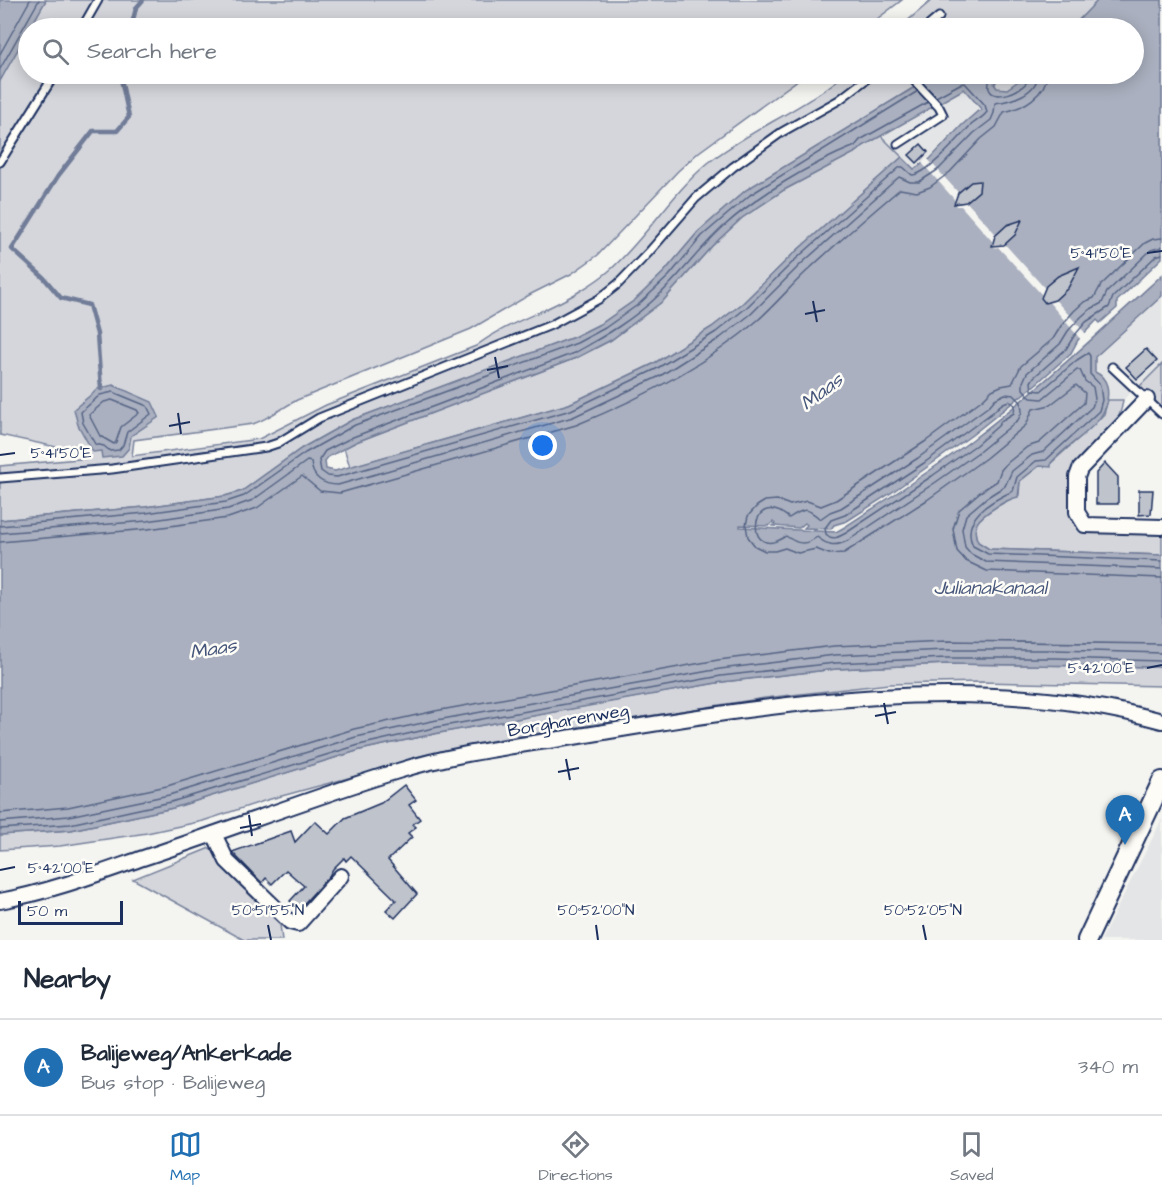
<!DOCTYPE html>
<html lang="en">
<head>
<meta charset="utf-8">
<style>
  :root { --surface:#fff; --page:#f6f6f7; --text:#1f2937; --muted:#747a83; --line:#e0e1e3; --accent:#1f6fb2 }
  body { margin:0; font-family:"Architects Daughter",sans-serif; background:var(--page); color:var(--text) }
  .scale { position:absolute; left:18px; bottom:15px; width:105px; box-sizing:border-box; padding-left:6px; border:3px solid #1b2f5e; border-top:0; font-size:16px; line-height:21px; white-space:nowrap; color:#1b2f5e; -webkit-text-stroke:4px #fdfcf7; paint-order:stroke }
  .you { position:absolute; left:543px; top:446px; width:21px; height:21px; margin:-15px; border:4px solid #fff; border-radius:50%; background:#1a73e8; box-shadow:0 0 0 9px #1a73e833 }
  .badge { display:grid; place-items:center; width:39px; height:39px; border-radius:50%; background:var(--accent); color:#fff; font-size:20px; font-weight:700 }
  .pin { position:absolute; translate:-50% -50px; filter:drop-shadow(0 2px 3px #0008) }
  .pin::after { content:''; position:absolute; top:32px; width:21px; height:18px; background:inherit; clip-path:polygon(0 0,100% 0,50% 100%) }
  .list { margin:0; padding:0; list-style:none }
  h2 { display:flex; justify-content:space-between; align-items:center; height:78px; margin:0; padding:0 24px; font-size:26px }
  h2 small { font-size:20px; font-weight:400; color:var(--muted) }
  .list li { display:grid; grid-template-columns:39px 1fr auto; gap:18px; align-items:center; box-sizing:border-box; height:96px; padding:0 24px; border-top:2px solid var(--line) }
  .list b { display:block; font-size:22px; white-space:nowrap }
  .list p { margin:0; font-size:20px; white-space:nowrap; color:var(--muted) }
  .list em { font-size:20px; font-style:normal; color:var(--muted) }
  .icon { flex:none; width:33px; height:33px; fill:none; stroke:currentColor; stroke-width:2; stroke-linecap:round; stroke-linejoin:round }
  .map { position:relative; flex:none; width:1162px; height:940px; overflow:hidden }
  .search { position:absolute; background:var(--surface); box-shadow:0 3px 15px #0003; left:18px; right:18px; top:18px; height:66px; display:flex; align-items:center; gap:15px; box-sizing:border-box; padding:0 21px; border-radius:33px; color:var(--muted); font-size:22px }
  .sheet { height:174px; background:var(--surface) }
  nav { display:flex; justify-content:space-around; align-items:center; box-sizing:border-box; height:84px; border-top:2px solid var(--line); background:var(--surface); font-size:16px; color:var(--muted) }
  nav a { display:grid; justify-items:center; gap:3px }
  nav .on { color:var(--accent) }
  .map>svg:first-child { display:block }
  .built { fill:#e4e5e6 }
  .green { fill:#d4d6db; stroke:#78829c; stroke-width:1.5 }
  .water { fill:#aab0bf; stroke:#717c98; stroke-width:1.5; fill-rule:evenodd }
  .pier { fill:#f4f4f1 }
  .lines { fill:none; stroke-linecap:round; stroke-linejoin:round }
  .shore { stroke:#546385; stroke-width:1.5 }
  .stream { stroke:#717c98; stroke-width:4.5 }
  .building { fill:#bfc3cc; stroke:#1b2f5e; stroke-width:1.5 }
  .lane-casing { stroke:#1b2f5e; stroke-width:11 }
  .street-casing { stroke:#1b2f5e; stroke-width:18 }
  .secondary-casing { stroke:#1b2f5e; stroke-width:22 }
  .lane { stroke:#fdfcf7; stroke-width:7 }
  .street { stroke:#fdfcf7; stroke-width:14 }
  .secondary { stroke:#fdfcf7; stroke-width:18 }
  .ticks { fill:none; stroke:#1b2f5e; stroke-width:2 }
  .labels { text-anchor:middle; stroke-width:5; stroke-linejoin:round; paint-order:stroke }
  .street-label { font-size:18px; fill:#1b2f5e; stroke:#fdfcf7 }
  .water-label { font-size:20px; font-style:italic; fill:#46567b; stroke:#fdfcf7 }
  .ticks-label { font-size:15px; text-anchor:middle; fill:#1b2f5e; stroke:#fdfcf7; stroke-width:5; stroke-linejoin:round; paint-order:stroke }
</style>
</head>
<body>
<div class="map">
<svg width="1162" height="940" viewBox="0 0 1162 940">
  <rect width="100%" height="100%" fill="#f4f4f1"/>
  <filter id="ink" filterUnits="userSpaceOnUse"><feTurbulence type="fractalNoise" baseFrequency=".0167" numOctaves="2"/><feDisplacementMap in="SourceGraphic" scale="12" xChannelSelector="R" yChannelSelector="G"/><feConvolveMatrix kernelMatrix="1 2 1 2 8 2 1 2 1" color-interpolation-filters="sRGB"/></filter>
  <g filter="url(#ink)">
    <!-- built -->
    <g class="built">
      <path d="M 964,88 L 982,111 L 916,169 L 914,169 L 881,136 Z"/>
      <path d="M 1162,296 L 1162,364 L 1123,400 L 1108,400 L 1106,383 L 1095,373 L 1095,358 Z"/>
      <path d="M 1162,819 L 1162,940 L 1101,940 Z"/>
    </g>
    <!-- green -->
    <g class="green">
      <path d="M 46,0 L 902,0 L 865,28 L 30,28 Z"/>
      <path d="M 932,0 L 1162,0 L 1162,225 L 994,87 L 999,74 L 1134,74 L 1134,28 L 1016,28 L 1012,26 L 1009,28 L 899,28 Z"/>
      <path d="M 28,30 L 28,74 L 806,74 L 699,152 L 678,171 L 598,255 L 571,274 L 531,294 L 471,329 L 297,400 C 282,408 269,418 253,424 L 134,440 L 132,456 L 259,439 L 326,405 L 476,346 C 507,322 547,312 580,291 C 590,285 601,278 610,270 C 646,238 671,194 708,163 C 751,129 804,109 845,74 L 936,74 L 746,190 L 698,232 L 664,272 L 635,300 L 602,323 L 574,337 L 352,420 L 302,448 L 242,491 L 225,496 L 145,507 L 0,520 L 0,466 L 90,458 L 86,447 L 76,445 L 56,447 L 0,435 L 0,81 Z"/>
      <path d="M 881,136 L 902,157 L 792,255 L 743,303 L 712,327 L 653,364 L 569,404 L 350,467 L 344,448 L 356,442 L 576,358 L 611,340 L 663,301 L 712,246 L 742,218 L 784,190 L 858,151 L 863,146 Z"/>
      <path d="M 1162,364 L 1162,408 L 1140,386 Z"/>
      <path d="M 1108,400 L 1123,400 C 1120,431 1090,454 1070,476 L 1070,514 L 1079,529 L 1162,531 L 1162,555 L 989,549 L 978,542 C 975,536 974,529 977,523 C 983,513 1008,500 1019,495 L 1020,481 L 1039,466 L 1051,463 L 1089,429 L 1104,414 Z"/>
      <path d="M 947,664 L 1162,667 L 1162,686 L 980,682 L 889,684 L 765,698 L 501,739 L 416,757 L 396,765 L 267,800 L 203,821 L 147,833 L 60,846 L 0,850 L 0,835 L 71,830 L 173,808 L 360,750 L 439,733 L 608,702 L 722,682 L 836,669 Z"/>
      <path d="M 210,848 L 279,917 L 282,940 L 244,940 L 133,879 Z"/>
    </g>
    <!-- water -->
    <g class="water">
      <path d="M 0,0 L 46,0 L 0,81 Z"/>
      <path d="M 1098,0 L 1162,0 L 1162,258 L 1117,301 L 1117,308 L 1100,323 L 1097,320 L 1078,340 L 1071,353 L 1036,384 L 972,435 L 891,493 L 847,521 L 834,525 L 831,529 L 804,528 L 807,525 L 805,523 L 799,528 L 773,526 L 775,524 L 773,522 L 769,526 L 740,525 L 740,527 L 836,532 L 843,528 C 886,500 930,472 972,440 C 1039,389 1100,332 1162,275 L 1162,296 L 1095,357 L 1095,372 C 1102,375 1105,379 1107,386 C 1114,424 1072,438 1051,463 L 1051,467 L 1039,466 L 1020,481 L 1018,497 C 1007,499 982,514 977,523 C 974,530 975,536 978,542 L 989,549 L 1162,555 L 1162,667 L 947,664 L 836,669 L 722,682 L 439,733 L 360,750 L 173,808 L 71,830 L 0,835 L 0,520 L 145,507 L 225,496 L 242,491 L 302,448 L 352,420 L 574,337 L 602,323 L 635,300 L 664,272 L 698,232 L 746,190 L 936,74 L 999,74 L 994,84 L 997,88 L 1007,89 L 1028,74 L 1134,74 L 1134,28 L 1071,28 ZM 964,89 L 982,110 L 978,111 L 962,125 L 930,159 L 914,169 L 902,157 L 792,255 L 743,303 L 712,327 L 653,364 L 569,404 L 335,471 L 326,469 L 325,461 L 328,457 L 356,442 L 576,358 L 611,340 L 663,301 L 712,246 L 742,218 L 784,190 L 858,151 L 863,146 Z"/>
      <path d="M 113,385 L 152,402 L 159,417 L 131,436 L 129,448 L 122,456 L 102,458 L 101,451 L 93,452 L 78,425 L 74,409 L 98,389 Z"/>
    </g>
    <!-- pier -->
    <path class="pier" d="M 927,158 L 1087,335 L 1082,341 L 1048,301 L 1045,303 L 1040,297 L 1042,295 L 998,247 L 995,248 L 992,244 L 992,241 L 961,206 L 957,206 L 954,202 L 954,199 L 922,163 Z"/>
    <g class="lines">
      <!-- shore -->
      <g class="shore">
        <path d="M 0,54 L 30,0"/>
        <path d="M 0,69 L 39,0"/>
        <path d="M 992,74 C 975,109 1028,94 1031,74"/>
        <path d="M 928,102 L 860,140 L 855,146 C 810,164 758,195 723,227 C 700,248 682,273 660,294 C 634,319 605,336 574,353 L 353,437 L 325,451 L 319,460 L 321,471 L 328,476 L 337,477 L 571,410 L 656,369 L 716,332 L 746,308 L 796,259 L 900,167 L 903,167 L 912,175 C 927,175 958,139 969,127 C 975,121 983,118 987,112 L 985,105 L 965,83 L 960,84 L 936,97"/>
        <path d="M 1162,238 L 1153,239 L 1145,243 L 1101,285 L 1094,298 L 1084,302 L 1074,311 L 1061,326 L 1053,339 L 1021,366 L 1012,384 L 1001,386 L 992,390 L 983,399 L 926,441 L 836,500 L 821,506 L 807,501 L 790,505 L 777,500 L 765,501 L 757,506 L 748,516 L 746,525 L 748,537 L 755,546 L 765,551 L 775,551 L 785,548 L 798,553 L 816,549 L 829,554 L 844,553 L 927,500 L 986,458 L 1026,425 L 1033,409 L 1050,405 L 1076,385 L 1085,393 L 1084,403 L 1039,443 L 1027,447 L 1006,464 L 1001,470 L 997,481 L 980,492 L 959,510 L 953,529 L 957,551 L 966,561 L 987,571 L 1162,578"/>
        <path d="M 1162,247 L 1151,250 L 1107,292 L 1102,303 L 1089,310 L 1081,317 L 1068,331 L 1060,344 L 1027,373 L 1023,382 L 1023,389 L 1031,398 L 1042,399 L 1077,370 L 1080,370 L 1085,381 L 1093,387 L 1095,399 L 1092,407 L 1043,452 L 1032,455 L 1012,471 L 1005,486 L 986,498 L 966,515 L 962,529 L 965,547 L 971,554 L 986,562 L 1162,569"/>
        <path d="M 1162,254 L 1156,256 L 1113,297 L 1109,307 L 1086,322 L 1074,336 L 1066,349 L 1034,377 L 1031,382 L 1032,390 L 1041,391 L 1077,360 L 1088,353 L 1090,356 L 1090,374 L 1100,385 L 1102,400 L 1099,411 L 1046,460 L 1036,461 L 1017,477 L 1013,491 C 991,501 960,518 973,546 L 988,554 L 1162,561"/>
        <path d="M 113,392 L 147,406 L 151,414 L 127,432 L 123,445 L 119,450 L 110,451 L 104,446 L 95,444 L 83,423 L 81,412 L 100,395 Z"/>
        <path d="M 1005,394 L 1014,395 L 1021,402 L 1022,412 L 1018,420 L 980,451 L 936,482 L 849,540 C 836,547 828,546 817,537 C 805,546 797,544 786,536 C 744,565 748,484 789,518 C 804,508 807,507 820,519 L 830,512 L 841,508 L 918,458 L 989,406 L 995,399 Z"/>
        <path d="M 112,400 L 137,410 L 139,413 L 121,427 L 116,442 L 114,444 L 100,436 L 89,415 L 104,402 Z"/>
        <path d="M 1009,401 L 1015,405 L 1014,413 L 1001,421 L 998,426 L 976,445 L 932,476 L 846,533 C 839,537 832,541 826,534 L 825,528 L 831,520 L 845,515 L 924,463 L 989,415 C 997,411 998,403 1009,401 Z"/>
        <path d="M 0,526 L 146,513 L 226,502 L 244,496 L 305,453 L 355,425 L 577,343 L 605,328 L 639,304 L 669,276 L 702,236 L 750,195 L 918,91"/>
        <path d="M 0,533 L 147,521 L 228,509 L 253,500 L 307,461 L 311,462 C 312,478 323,485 338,485 L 573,417 L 660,376 L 720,338 L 751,314 L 801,264 L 899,177 L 910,182 L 919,182 L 939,169 L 974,133 L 991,120 L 994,113 L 995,103 C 1011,101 1037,94 1038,74"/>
        <path d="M 0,542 L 148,529 L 228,518 L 257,508 L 302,476 L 320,491 L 340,493 L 576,425 C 640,399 706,365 758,320 C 775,305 790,287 807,271 C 837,243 868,216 900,189 L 917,192 L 930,187 L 950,172 L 981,139 L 996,127 L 1004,112 C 1023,108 1046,95 1047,74"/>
        <path d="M 0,813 L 68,807 L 167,786 L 354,729 L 435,711 L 718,660 L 834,646 L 946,641 L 1162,644"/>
        <path d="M 0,822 L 69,816 L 169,795 L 356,737 L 437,720 L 720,669 L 835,655 L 946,650 L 1056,650 L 1162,653"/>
        <path d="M 0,829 L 70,824 L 171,802 L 359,745 L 438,727 L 721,676 L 835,663 L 947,658 L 1055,658 L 1162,661"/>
      </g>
      <!-- stream -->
      <g class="stream">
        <path d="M 131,28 L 136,8 L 143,0"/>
        <path d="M 101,389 L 97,334 L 89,305 L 61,298 L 44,278 L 12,249 L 58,176 L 93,131 L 117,131 L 129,117 L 120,74"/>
      </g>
    </g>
    <!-- building -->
    <g class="building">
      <path d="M 921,144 L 928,152 L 917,163 L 909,155 Z"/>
      <path d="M 980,181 L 979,191 L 966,202 L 954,204 L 958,193 L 971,182 Z"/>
      <path d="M 1022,220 L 1015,235 L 1004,245 L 992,246 L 995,236 L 1007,225 Z"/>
      <path d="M 1079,267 L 1068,288 L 1055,300 L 1045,303 L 1041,298 L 1046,286 L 1058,276 Z"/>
      <path d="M 1146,349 L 1157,361 L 1137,379 L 1126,367 Z"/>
      <path d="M 1105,463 L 1118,477 L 1118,504 L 1096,504 L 1096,473 Z"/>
      <path d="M 1139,490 L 1153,490 L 1151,514 L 1139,515 Z"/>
      <path d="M 404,785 L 416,800 L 409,805 L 420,819 L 413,824 L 416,827 L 408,833 L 412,837 L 388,860 L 417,894 L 395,918 L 386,910 L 396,900 L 351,856 L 346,861 L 344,858 L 333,869 L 329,876 L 299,909 L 290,901 L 304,886 L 286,870 L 272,884 L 266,878 L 262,883 L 232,852 L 291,831 L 295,842 L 315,821 L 329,834 L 345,818 L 381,803 Z"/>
    </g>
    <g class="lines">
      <!-- lane casing -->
      <g class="lane-casing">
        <g id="lane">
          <path d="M 82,28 L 98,0"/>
          <path d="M 926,28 L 939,17"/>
          <path d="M 898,144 L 943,115 L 939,107 L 908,74"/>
          <path d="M 0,162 L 55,74"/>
          <path d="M 1112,367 L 1162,414"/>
          <path d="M 0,478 L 112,469 L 266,447 L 278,443 L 319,418 L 551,325 L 599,299 L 618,284 L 649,252 L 696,198 L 733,167 L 782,132 L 839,100 L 873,74"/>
        </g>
      </g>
      <!-- street casing -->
      <g class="street-casing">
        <g id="street">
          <path d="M 1147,399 L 1080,469 L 1077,477 L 1077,512 L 1085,525 L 1162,527"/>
          <path d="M 214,834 L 227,861 L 290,922 L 298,924 L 341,876"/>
          <path d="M 0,901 C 49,892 97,874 143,858 C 228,830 313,797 398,771 C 457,752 525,745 586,735 C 770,704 979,670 1162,721"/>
        </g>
      </g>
      <!-- secondary casing -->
      <g class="secondary-casing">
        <path id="secondary" d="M 1087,940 L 1162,781"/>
      </g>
      <!-- lane -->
      <use href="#lane" class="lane"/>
      <!-- street -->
      <use href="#street" class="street"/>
      <!-- secondary -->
      <use href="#secondary" class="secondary"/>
    </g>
  </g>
  <!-- ticks -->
  <path class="ticks" d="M 1147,253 L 1162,251M 813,301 L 817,322M 805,314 L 825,310M 495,357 L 499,378M 487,370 L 508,366M 178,413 L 181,434M 169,426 L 190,422M 0,455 L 15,453M 1147,668 L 1162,665M 884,703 L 888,724M 875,716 L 896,712M 566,759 L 570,780M 558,772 L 579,768M 249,815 L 252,836M 240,828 L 261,824M 0,870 L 15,867M 268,925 L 271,940M 596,925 L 598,940M 923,925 L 926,940"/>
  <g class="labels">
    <!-- street labels -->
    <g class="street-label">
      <text transform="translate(568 720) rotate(-10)" y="6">Borgharenweg</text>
    </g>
    <!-- water labels -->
    <g class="water-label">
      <text transform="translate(821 391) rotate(-37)" y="7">Maas</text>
      <text x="990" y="594">Julianakanaal</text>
      <text transform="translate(213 648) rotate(-9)" y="7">Maas</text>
    </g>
  </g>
  <g class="ticks-label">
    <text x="1101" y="258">5°41'50"E</text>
    <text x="61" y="458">5°41'50"E</text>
    <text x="1101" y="673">5°42'00"E</text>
    <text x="61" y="873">5°42'00"E</text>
    <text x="268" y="915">50°51'55"N</text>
    <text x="596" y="915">50°52'00"N</text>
    <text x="923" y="915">50°52'05"N</text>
  </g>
</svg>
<div class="scale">50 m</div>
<div class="you"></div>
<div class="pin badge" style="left:1125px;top:845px">A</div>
<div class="search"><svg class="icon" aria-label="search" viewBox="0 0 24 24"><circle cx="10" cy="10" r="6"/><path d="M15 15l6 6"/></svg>Search here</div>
</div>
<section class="sheet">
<h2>Nearby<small></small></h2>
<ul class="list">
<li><span class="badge">A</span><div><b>Balijeweg/Ankerkade</b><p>Bus stop · Balijeweg</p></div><em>340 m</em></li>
</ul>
</section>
<nav>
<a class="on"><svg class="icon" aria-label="map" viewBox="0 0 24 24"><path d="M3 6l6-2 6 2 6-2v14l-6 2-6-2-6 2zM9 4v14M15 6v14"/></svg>Map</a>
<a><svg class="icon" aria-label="directions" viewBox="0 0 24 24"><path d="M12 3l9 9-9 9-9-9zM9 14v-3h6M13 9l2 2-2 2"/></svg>Directions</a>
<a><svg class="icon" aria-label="saved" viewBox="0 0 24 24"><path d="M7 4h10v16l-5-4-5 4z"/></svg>Saved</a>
</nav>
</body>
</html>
